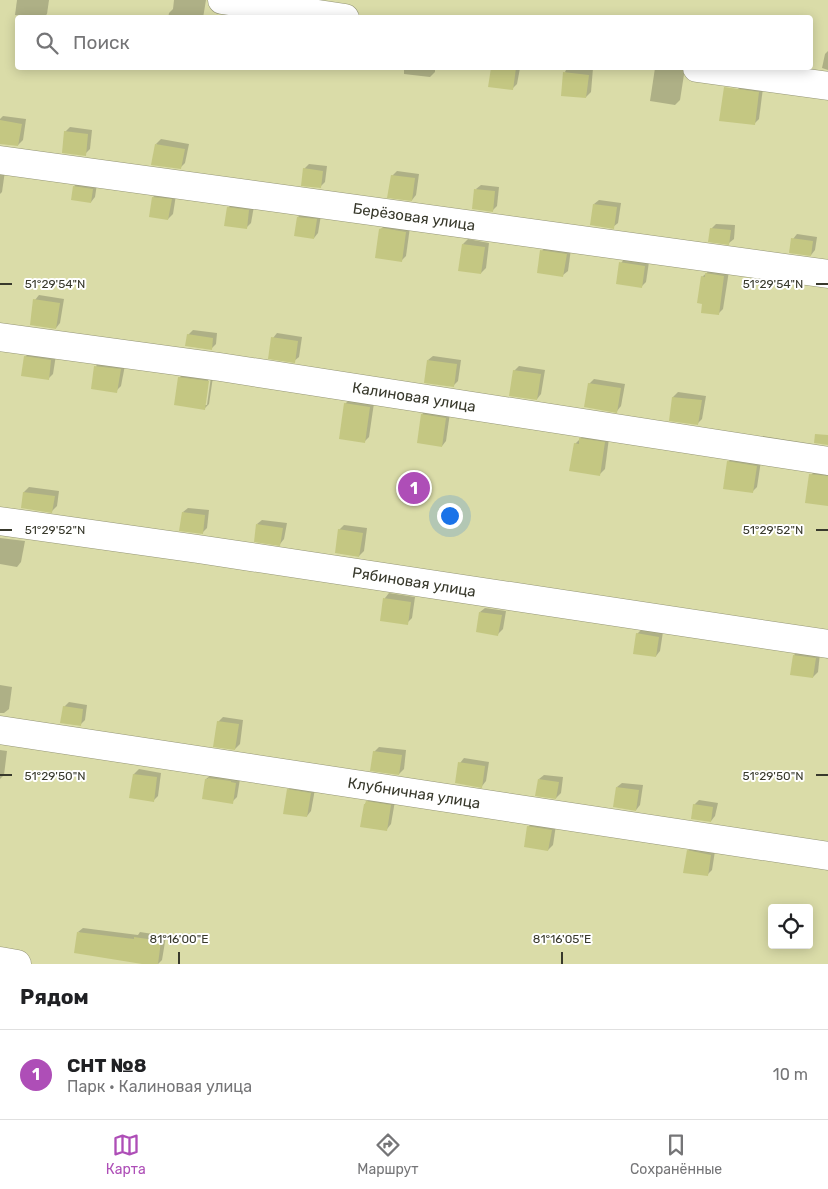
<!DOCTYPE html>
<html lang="ru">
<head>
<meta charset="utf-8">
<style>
  :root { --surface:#fff; --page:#f6f6f6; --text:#202124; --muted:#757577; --line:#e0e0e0; --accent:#ae4eb7 }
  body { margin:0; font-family:Rubik,sans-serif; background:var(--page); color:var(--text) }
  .controls { position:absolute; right:15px; bottom:15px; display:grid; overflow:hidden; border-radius:5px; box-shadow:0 2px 12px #0003 }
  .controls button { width:45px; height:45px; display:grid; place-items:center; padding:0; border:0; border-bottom:1px solid var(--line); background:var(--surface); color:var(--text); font:25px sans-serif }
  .you { position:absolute; left:449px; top:515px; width:18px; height:18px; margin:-12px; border:4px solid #fff; border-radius:50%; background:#1a73e8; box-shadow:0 0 0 8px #1a73e833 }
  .badge { display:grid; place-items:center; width:32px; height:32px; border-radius:50%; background:var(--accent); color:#fff; font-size:16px; font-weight:700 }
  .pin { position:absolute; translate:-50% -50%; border:2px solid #fff; box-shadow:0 1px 5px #0006 }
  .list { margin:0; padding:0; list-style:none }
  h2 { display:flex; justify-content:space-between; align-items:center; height:65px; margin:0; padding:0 20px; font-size:21px }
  h2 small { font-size:16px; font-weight:400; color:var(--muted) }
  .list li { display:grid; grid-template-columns:32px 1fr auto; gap:15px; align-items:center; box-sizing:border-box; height:90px; padding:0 20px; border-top:1px solid var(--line) }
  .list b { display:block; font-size:19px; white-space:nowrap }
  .list p { margin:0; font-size:16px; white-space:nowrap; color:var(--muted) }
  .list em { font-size:16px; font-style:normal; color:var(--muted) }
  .icon { flex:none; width:28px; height:28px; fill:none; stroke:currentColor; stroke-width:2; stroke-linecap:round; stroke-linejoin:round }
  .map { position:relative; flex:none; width:828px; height:964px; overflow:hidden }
  .search { position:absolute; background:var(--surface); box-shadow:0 2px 12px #0003; left:15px; right:15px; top:15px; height:55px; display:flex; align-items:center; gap:12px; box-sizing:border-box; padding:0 18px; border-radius:5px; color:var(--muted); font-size:19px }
  .sheet { height:155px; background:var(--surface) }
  nav { display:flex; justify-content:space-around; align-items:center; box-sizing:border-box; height:70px; border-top:1px solid var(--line); background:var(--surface); font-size:14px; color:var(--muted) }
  nav a { display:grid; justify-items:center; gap:2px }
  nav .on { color:var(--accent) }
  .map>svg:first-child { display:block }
  .green { fill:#dadca8; fill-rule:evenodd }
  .shadow { fill:#0003 }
  .building { fill:#c4c782 }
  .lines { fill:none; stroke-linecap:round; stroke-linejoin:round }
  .minor-casing { stroke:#959677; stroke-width:29 }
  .minor { stroke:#fff; stroke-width:28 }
  .ticks { fill:none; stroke:#38392c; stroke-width:2 }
  .labels { text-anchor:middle; stroke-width:4; stroke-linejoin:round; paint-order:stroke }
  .street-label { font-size:15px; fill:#38392c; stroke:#fff }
  .ticks-label { font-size:12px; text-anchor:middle; fill:#38392c; stroke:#fff; stroke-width:4; stroke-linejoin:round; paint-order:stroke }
</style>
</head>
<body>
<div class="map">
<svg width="828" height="964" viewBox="0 0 828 964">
  <rect width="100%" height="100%" fill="#e7e9c8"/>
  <!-- green -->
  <path class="green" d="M 0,0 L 828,0 L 828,964 L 0,964 ZM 18,18 L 810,18 L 810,68 L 18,68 ZM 772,908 L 809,908 L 809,945 L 772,945 Z"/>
  <!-- shadow -->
  <g class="shadow">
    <path d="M 17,0 L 49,0 L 47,14 L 43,18 L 15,15 Z"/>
    <path d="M 174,0 L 206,0 L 203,18 L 168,18 L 169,13 L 173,9 Z"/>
    <path d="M 828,51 L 828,70 L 822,68 L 825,54 Z"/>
    <path d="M 404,68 L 435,68 L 435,72 L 430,77 L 404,74 Z"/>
    <path d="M 492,68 L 520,68 L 517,84 L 513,88 L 490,86 Z"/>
    <path d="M 567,68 L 593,68 L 591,92 L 586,97 L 565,72 Z"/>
    <path d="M 655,68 L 685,68 L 680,100 L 675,105 L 650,101 Z"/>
    <path d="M 742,85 L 763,88 L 759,119 L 754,124 L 737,90 Z"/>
    <path d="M 3,116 L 26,119 L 23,140 L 18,145 L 0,142 L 0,119 Z"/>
    <path d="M 70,127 L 92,130 L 90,149 L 85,154 L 65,132 Z"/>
    <path d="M 161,139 L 189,144 L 185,163 L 180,168 L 156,144 Z"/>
    <path d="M 309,164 L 327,166 L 325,182 L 320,187 L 304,169 Z"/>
    <path d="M 0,171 L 5,171 L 2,192 L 0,194 Z"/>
    <path d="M 397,171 L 419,174 L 416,195 L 412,200 L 392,176 Z"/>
    <path d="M 79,182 L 97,184 L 95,197 L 91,202 L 74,186 Z"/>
    <path d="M 481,185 L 499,187 L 497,206 L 492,211 L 476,189 Z"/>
    <path d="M 158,192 L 176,195 L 173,214 L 168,219 L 153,197 Z"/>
    <path d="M 599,200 L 621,203 L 618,223 L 613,227 L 594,204 Z"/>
    <path d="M 233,203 L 254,206 L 251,223 L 246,228 L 228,208 Z"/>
    <path d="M 303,212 L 321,215 L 318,233 L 314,238 L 298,217 Z"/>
    <path d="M 716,224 L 735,225 L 734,239 L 729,243 L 711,229 Z"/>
    <path d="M 385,225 L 410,227 L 406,256 L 401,261 L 380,230 Z"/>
    <path d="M 797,234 L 817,237 L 815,250 L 811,255 L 793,239 Z"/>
    <path d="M 468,239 L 489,243 L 486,268 L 481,273 L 463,244 Z"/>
    <path d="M 546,246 L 571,249 L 568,271 L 563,275 L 542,251 Z"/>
    <path d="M 625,258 L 649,262 L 646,282 L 642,286 L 621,263 Z"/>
    <path d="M 711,269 L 729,271 L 723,309 L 718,314 L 702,277 Z"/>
    <path d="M 39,295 L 64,299 L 60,323 L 56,328 L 35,300 Z"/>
    <path d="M 193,330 L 217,333 L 216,344 L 211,349 L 188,335 Z"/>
    <path d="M 277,333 L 302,337 L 299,357 L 294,361 L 273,338 Z"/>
    <path d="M 30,352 L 56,355 L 53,374 L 48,379 L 25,357 Z"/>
    <path d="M 433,356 L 461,360 L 458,381 L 453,386 L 428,360 Z"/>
    <path d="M 100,361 L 125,365 L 121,386 L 116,391 L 96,366 Z"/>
    <path d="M 519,366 L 545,370 L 541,394 L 537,399 L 514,371 Z"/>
    <path d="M 184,373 L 209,376 L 204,405 L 207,405 L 211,377 L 213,377 L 209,404 L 205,408 L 179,378 Z"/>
    <path d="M 594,379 L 625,384 L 621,406 L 617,411 L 589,384 Z"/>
    <path d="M 678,392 L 706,396 L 702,419 L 697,424 L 670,420 L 673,397 Z"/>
    <path d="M 350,399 L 374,403 L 369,437 L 364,442 L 345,404 Z"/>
    <path d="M 427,410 L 450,413 L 446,441 L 442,446 L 422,414 Z"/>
    <path d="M 585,434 L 609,438 L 605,469 L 600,474 L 575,444 Z"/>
    <path d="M 733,457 L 761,461 L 757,487 L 752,492 L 728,462 Z"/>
    <path d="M 816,470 L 828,471 L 828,505 L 811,475 Z"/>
    <path d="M 29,487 L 59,491 L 57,506 L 52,511 L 22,507 L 24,492 Z"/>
    <path d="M 188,508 L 209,510 L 207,528 L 202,533 L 183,512 Z"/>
    <path d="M 262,520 L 287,523 L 284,539 L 280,544 L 257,524 Z"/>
    <path d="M 344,525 L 367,528 L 364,551 L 359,556 L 339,530 Z"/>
    <path d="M 0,538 L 25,541 L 21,562 L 17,567 L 0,564 Z"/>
    <path d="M 389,593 L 415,597 L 412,618 L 407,623 L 381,620 L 385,598 Z"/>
    <path d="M 485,608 L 506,611 L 503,629 L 498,634 L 480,612 Z"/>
    <path d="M 642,629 L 663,632 L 660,651 L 656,656 L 637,634 Z"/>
    <path d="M 799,650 L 820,653 L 818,672 L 813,677 L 794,655 Z"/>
    <path d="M 0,685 L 12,687 L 9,709 L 4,713 L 0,713 Z"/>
    <path d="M 69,702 L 87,705 L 85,720 L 80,725 L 64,707 Z"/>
    <path d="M 223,717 L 243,720 L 240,744 L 235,749 L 218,722 Z"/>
    <path d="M 379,747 L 406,750 L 404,769 L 399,774 L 374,752 Z"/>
    <path d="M 0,750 L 7,751 L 4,775 L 0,779 Z"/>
    <path d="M 464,758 L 489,762 L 486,781 L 482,786 L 460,763 Z"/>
    <path d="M 139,769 L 161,773 L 158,796 L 153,801 L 131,797 L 134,774 Z"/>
    <path d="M 211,775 L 240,779 L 237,797 L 232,802 L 206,779 Z"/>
    <path d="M 544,775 L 563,777 L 561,793 L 556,798 L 539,779 Z"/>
    <path d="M 622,783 L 643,785 L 640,805 L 636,810 L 617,787 Z"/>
    <path d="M 293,785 L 315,789 L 311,811 L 307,816 L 288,790 Z"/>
    <path d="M 372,797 L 395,801 L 391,824 L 387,829 L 365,804 Z"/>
    <path d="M 699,800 L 718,803 L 715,816 L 711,821 L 694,805 Z"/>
    <path d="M 533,822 L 556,825 L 553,845 L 548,850 L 528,827 Z"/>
    <path d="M 693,846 L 715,851 L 712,870 L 707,875 L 688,851 Z"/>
    <path d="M 83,928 L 138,935 L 140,932 L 166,936 L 162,960 L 158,964 L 151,964 L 78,932 Z"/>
  </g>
  <!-- building -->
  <g class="building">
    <path d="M 491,68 L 516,68 L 513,90 L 488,87 Z"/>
    <path d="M 563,72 L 589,75 L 586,98 L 561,96 Z"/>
    <path d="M 724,87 L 759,92 L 755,125 L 719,121 Z"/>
    <path d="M 0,120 L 22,124 L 18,146 L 0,144 Z"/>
    <path d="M 64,131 L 88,134 L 86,156 L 62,153 Z"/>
    <path d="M 155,144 L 185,149 L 181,169 L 151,165 Z"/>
    <path d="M 303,168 L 323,171 L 321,188 L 301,186 Z"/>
    <path d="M 391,175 L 415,178 L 412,201 L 387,198 Z"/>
    <path d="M 73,186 L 93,189 L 91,203 L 71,200 Z"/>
    <path d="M 474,189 L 495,191 L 493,212 L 472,209 Z"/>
    <path d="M 152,197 L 172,199 L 168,220 L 149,217 Z"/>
    <path d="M 593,204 L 617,207 L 614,229 L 590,225 Z"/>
    <path d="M 227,207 L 249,210 L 247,229 L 224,226 Z"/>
    <path d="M 297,217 L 317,219 L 314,239 L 294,236 Z"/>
    <path d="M 383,228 L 406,232 L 402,262 L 375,258 L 379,229 Z"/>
    <path d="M 710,228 L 731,230 L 729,245 L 708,242 Z"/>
    <path d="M 791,238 L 813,241 L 811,256 L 789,253 Z"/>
    <path d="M 462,244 L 485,247 L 481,274 L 458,271 Z"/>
    <path d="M 540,250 L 567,254 L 563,277 L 537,273 Z"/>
    <path d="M 619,262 L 645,266 L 642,288 L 616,284 Z"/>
    <path d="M 705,273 L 724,276 L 719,315 L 701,313 L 702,304 L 697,303 L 701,276 L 705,277 Z"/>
    <path d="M 33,299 L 60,303 L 56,329 L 30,325 Z"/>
    <path d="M 187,334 L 213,338 L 212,350 L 185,346 Z"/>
    <path d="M 271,337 L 298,341 L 295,363 L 268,359 Z"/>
    <path d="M 24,356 L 51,360 L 49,380 L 21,376 Z"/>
    <path d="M 427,360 L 457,364 L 454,387 L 424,383 Z"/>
    <path d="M 94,366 L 121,369 L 117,393 L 91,389 Z"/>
    <path d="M 513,370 L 541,374 L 537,400 L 509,396 Z"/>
    <path d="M 178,377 L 209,381 L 205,410 L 174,405 Z"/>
    <path d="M 588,383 L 621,388 L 617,413 L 584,407 Z"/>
    <path d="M 672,397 L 702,400 L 698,425 L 669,421 Z"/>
    <path d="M 344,403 L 370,407 L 365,443 L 339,439 Z"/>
    <path d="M 421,414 L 446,418 L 442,447 L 417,443 Z"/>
    <path d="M 815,434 L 828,435 L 828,445 L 814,443 Z"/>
    <path d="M 579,438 L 605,442 L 600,476 L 569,471 L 574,443 L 579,444 Z"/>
    <path d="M 727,461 L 757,466 L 753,493 L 723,489 Z"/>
    <path d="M 809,474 L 828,476 L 828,506 L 805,503 Z"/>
    <path d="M 23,492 L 55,496 L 52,513 L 21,508 Z"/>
    <path d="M 182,512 L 205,515 L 203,534 L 179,531 Z"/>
    <path d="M 256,524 L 283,528 L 280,546 L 254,542 Z"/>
    <path d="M 338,529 L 363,533 L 359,557 L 335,553 Z"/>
    <path d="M 383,598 L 411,602 L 408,625 L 380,621 Z"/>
    <path d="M 479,612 L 502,615 L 498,636 L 476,632 Z"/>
    <path d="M 636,633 L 659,637 L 656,657 L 633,654 Z"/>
    <path d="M 793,655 L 816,658 L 813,678 L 790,675 Z"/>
    <path d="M 63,706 L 83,709 L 81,726 L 60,723 Z"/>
    <path d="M 217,721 L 239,724 L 235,750 L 213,747 Z"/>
    <path d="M 373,751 L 402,755 L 399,775 L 370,771 Z"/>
    <path d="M 458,762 L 485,766 L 482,788 L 455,783 Z"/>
    <path d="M 133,774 L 157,777 L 154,802 L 129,798 Z"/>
    <path d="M 208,778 L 231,781 L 231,782 L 236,783 L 233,804 L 202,799 L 205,779 L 208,779 Z"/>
    <path d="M 538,779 L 559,782 L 556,799 L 535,796 Z"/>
    <path d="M 616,787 L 639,790 L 636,811 L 613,807 Z"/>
    <path d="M 287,789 L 311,793 L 307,817 L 283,814 Z"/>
    <path d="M 366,801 L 391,805 L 387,831 L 360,827 L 364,804 L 365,804 Z"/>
    <path d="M 693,804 L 713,807 L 711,822 L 691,819 Z"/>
    <path d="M 527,826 L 552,830 L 548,851 L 524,847 Z"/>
    <path d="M 687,850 L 711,855 L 708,876 L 683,873 Z"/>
    <path d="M 77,932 L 134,939 L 134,937 L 161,941 L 158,964 L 142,964 L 74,953 Z"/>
  </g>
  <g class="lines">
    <!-- minor casing -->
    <g class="minor-casing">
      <g id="minor">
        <path d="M 222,0 L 345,18"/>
        <path d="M 697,68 L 828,86"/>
        <path d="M 0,160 L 828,274"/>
        <path d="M 0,337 L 220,367 L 828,461"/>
        <path d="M 0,521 L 198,549 L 828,644"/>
        <path d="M 0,730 L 828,856"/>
        <path d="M 0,961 L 17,964"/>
      </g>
    </g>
    <!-- minor -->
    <use href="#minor" class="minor"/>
  </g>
  <!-- ticks -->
  <path class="ticks" d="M 0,284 L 12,284M 816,284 L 828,284M 0,530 L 12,530M 816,530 L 828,530M 0,775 L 12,775M 816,775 L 828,775M 179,952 L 179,964M 562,952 L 562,964"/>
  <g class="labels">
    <!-- street labels -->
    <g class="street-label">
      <text transform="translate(414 217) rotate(8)" y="5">Берёзовая улица</text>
      <text transform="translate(414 397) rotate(9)" y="5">Калиновая улица</text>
      <text transform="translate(414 582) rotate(9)" y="5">Рябиновая улица</text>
      <text transform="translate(414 793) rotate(9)" y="5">Клубничная улица</text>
    </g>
  </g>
  <g class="ticks-label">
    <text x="55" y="288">51°29'54"N</text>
    <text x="773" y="288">51°29'54"N</text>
    <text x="55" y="534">51°29'52"N</text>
    <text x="773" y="534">51°29'52"N</text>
    <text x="55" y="780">51°29'50"N</text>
    <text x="773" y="780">51°29'50"N</text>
    <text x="179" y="943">81°16'00"E</text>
    <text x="562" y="943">81°16'05"E</text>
  </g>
</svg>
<div class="controls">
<button><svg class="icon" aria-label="locate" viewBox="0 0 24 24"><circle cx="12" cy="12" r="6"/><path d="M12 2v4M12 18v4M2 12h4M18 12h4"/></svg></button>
</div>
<div class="you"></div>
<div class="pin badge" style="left:414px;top:488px">1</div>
<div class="search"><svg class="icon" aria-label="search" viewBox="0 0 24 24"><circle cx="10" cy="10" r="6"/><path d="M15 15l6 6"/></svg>Поиск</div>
</div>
<section class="sheet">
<h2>Рядом<small></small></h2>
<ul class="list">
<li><span class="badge">1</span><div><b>СНТ №8</b><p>Парк · Калиновая улица</p></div><em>10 m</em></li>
</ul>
</section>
<nav>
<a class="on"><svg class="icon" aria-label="map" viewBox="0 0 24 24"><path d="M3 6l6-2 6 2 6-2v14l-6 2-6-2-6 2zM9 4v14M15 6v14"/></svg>Карта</a>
<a><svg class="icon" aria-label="directions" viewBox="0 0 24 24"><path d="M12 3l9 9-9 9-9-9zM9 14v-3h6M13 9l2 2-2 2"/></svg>Маршрут</a>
<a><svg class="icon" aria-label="saved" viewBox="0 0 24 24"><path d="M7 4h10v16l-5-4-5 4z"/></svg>Сохранённые</a>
</nav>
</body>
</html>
